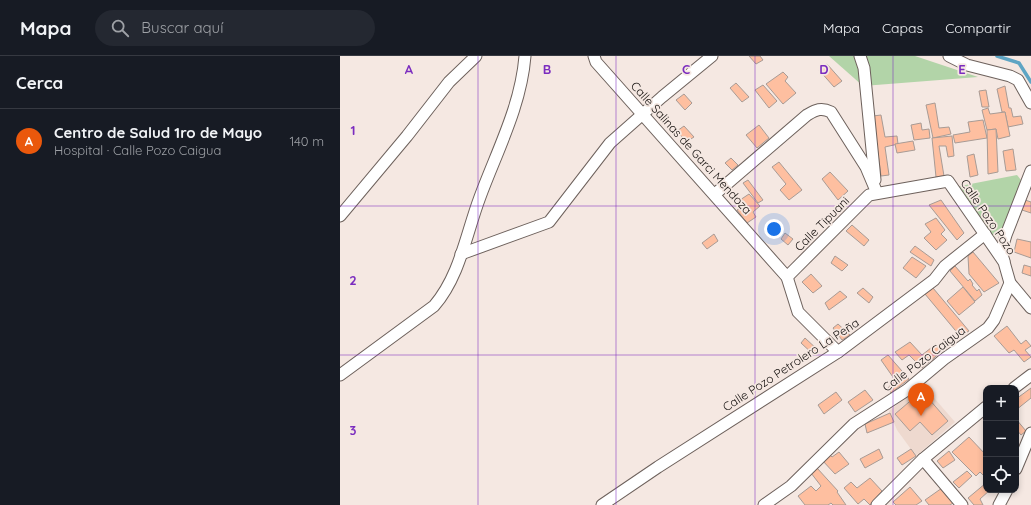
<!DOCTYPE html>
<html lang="es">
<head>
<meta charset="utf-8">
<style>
  :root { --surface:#171b24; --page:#242831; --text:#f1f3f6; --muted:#9ea1a6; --line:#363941; --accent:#ea580c }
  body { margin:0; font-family:Quicksand,sans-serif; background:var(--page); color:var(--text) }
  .controls { position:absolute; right:12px; bottom:12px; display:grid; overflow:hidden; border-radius:8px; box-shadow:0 2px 6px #0003 }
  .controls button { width:36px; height:36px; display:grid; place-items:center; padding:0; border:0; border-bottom:1px solid var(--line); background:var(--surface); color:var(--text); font:20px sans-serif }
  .you { position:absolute; left:434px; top:173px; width:14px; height:14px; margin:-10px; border:3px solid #fff; border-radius:50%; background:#1a73e8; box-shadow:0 0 0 6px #1a73e833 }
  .badge { display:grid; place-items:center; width:26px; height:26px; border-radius:50%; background:var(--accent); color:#fff; font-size:13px; font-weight:700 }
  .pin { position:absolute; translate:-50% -33px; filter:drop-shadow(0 1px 2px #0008) }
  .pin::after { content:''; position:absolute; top:21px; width:14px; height:12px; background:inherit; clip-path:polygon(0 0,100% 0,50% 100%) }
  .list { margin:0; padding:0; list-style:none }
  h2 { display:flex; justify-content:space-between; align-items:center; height:52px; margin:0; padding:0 16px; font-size:17px }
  h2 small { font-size:13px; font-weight:400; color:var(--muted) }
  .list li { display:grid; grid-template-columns:26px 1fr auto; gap:12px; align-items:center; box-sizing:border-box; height:64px; padding:0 16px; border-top:1px solid var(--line) }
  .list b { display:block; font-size:15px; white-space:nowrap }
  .list p { margin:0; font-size:13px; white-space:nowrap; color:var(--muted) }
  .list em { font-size:13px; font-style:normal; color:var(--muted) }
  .icon { flex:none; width:22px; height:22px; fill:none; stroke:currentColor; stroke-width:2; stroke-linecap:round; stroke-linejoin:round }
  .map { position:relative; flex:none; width:691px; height:449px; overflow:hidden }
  header { display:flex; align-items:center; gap:24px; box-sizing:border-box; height:56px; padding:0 20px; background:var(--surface); border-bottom:1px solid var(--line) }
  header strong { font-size:19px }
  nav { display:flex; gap:22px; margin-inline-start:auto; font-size:14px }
  .search { width:280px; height:36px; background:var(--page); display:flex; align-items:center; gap:10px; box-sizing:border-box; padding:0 14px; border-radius:22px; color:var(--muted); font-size:15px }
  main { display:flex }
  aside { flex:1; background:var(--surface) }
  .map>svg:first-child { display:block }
  .built { fill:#eed9cf }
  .green { fill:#b2d4a8 }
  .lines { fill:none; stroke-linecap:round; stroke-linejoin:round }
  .stream { stroke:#5ea5c4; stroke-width:3.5 }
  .building { fill:#febfa0; stroke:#a89b95 }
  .street-casing { stroke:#6d615c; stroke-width:13 }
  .street { stroke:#fff; stroke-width:11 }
  .grid { fill:none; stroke:#7b2cbf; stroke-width:1; stroke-opacity:0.55 }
  .labels { text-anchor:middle; stroke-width:3.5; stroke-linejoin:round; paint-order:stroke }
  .street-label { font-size:12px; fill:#120e0c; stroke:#f5e8e2 }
  .grid-label { font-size:13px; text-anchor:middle; font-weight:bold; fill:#7b2cbf; stroke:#f5e8e2; stroke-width:3.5; stroke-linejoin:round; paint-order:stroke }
</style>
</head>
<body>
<header>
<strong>Mapa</strong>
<div class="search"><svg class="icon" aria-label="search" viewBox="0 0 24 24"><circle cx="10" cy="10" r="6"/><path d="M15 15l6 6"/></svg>Buscar aquí</div>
<nav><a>Mapa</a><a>Capas</a><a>Compartir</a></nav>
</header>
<main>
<aside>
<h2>Cerca<small></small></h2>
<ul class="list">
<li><span class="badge">A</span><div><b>Centro de Salud 1ro de Mayo</b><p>Hospital · Calle Pozo Caigua</p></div><em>140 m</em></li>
</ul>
</aside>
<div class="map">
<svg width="691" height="449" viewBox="0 0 691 449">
  <rect width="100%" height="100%" fill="#f5e8e2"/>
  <!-- built -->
  <path class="built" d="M 582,328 L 615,366 L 576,400 L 557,374 L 549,355 Z"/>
  <!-- green -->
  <g class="green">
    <path d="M 489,0 L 575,0 L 638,21 L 523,30 Z"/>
    <path d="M 677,119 L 681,124 L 662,176 L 659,179 L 650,182 L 615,131 Z"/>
  </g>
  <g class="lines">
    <!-- stream -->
    <path class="stream" d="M 657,0 L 679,7 L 691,26"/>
  </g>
  <!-- building -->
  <g class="building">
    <path d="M 409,0 L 420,0 L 423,4 L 416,8 Z"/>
    <path d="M 487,8 L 502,25 L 494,31 L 479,14 Z"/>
    <path d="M 443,16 L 448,21 L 445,25 L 456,37 L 443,48 L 426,28 Z"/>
    <path d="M 396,27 L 409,41 L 402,46 L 390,32 Z"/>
    <path d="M 423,29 L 437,45 L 429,52 L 415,34 Z"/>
    <path d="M 665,30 L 669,52 L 671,52 L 673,61 L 681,60 L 683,68 L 668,71 L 665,56 L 662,56 L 657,33 Z"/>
    <path d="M 646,34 L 649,51 L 642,51 L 639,35 Z"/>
    <path d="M 344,38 L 352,47 L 345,54 L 336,44 Z"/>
    <path d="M 595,47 L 599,72 L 609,71 L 611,78 L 593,82 L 586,49 Z"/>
    <path d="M 648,52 L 650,58 L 665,56 L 670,80 L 658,83 L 656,73 L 647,74 L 642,54 Z"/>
    <path d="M 541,59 L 545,81 L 557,80 L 558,88 L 545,91 L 549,119 L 541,120 L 533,60 Z"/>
    <path d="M 643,64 L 647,82 L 615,87 L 613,79 L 630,76 L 628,66 Z"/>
    <path d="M 581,67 L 582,74 L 589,73 L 590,82 L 574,84 L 571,69 Z"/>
    <path d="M 419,69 L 429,82 L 417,92 L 406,79 Z"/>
    <path d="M 344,70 L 354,81 L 346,86 L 337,75 Z"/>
    <path d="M 656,73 L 658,116 L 648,118 L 647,74 Z"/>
    <path d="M 612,80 L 614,100 L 608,101 L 606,90 L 599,90 L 604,120 L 596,121 L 592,82 Z"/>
    <path d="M 573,85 L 575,94 L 557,97 L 555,88 Z"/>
    <path d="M 673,93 L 676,114 L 666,115 L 663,95 Z"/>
    <path d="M 634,98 L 638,119 L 630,121 L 627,100 Z"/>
    <path d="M 391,102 L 398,109 L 392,114 L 385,107 Z"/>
    <path d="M 439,106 L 462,134 L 449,144 L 440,134 L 446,128 L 432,111 Z"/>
    <path d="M 490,116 L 508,135 L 498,144 L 482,123 Z"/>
    <path d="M 408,124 L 423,144 L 418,147 L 403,127 Z"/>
    <path d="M 409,138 L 420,150 L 413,156 L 416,161 L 407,167 L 397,154 L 405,149 L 400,144 Z"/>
    <path d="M 601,144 L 624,177 L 617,184 L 589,149 Z"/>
    <path d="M 685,144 L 691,146 L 691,157 L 682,154 Z"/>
    <path d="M 596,162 L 605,174 L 601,178 L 607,184 L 596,194 L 584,182 L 591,176 L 585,168 Z"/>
    <path d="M 512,169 L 529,184 L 524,190 L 506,175 Z"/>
    <path d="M 445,177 L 453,183 L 448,189 L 441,183 Z"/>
    <path d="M 374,178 L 378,185 L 367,193 L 362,187 Z"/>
    <path d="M 677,183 L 691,186 L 691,202 L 674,196 Z"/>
    <path d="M 575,190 L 594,204 L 591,210 L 570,196 Z"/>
    <path d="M 633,196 L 659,227 L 644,236 L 629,218 L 628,200 Z"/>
    <path d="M 495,200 L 508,209 L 502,215 L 491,207 Z"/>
    <path d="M 572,201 L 586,210 L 576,222 L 563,212 Z"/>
    <path d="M 684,209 L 691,211 L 691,220 L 682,217 Z"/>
    <path d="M 615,210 L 628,225 L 630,223 L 633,228 L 632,229 L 637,235 L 639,233 L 642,239 L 635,245 L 610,215 Z"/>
    <path d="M 471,218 L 482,230 L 473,237 L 462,226 Z"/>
    <path d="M 623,231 L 635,246 L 619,259 L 607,245 Z"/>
    <path d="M 523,232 L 533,241 L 529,247 L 517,237 Z"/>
    <path d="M 593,232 L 629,275 L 620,280 L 585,238 Z"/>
    <path d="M 500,235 L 507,241 L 489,254 L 485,247 Z"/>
    <path d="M 498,268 L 510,279 L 502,284 L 493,272 Z"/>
    <path d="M 667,270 L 681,288 L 686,284 L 691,290 L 685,294 L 691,301 L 684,306 L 674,294 L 669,297 L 654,280 Z"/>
    <path d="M 465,282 L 479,295 L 474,299 L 461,287 Z"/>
    <path d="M 570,286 L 582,299 L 596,288 L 602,295 L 582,312 L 569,299 L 562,304 L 555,296 Z"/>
    <path d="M 548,299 L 569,323 L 551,337 L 548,332 L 555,324 L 541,304 Z"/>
    <path d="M 691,332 L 691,342 L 676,354 L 676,343 Z"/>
    <path d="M 525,334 L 533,344 L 515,356 L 508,346 Z"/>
    <path d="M 582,335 L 608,365 L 592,379 L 580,366 L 570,375 L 555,358 Z"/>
    <path d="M 496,336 L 502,344 L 484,358 L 478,349 Z"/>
    <path d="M 550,357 L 554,366 L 527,377 L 525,368 Z"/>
    <path d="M 676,363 L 686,375 L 681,379 L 676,373 Z"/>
    <path d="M 629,381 L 646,399 L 646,422 L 640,416 L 636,420 L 612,396 Z"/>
    <path d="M 539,393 L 543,402 L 525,412 L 520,403 Z"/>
    <path d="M 571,393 L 576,400 L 562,409 L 557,402 Z"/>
    <path d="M 609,395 L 615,404 L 603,412 L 597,405 Z"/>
    <path d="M 499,396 L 509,408 L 495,418 L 482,404 L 489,398 L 492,401 Z"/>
    <path d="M 477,412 L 498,435 L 497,436 L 506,449 L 493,449 L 491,447 L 488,449 L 465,449 L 458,440 L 471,430 L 476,435 L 481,430 L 471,417 Z"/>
    <path d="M 627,415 L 632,420 L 619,432 L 613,426 Z"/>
    <path d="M 530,422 L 542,435 L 530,449 L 524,443 L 518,448 L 504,432 L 511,426 L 517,432 Z"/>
    <path d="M 646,427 L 646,434 L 650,434 L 640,443 L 643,449 L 634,449 L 628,442 Z"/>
    <path d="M 570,431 L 582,445 L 576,449 L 556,449 L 553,446 Z"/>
    <path d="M 602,432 L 613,447 L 610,449 L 589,449 L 585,444 Z"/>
  </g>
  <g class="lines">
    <!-- street casing -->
    <g class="street-casing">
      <g id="street">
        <path d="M 254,0 L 256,6 L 447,221 L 458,256 L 498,296"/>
        <path d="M 520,0 L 524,12 L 535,124"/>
        <path d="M 609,0 L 627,9 L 670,20 L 678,24 L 691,47"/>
        <path d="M 375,138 L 467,59 C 476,54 481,51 491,56 L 526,111 L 537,137"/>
        <path d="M 0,160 L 67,80 L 109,26 L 136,0"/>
        <path d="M 121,198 L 209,166 L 270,87 L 322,41 L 372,0"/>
        <path d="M 664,205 L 661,196 L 666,179 L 691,115"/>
        <path d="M 447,221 L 529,139 L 608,125 L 664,206 L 670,227 L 691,252"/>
        <path d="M 0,319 L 94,250 C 120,220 126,178 140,141 C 157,95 181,50 185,0"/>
        <path d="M 674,332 L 691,319"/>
        <path d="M 583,403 L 622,449"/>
        <path d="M 676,413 L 691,377"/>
        <path d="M 262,449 L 318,411 L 498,296 L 594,224 L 605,210 L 645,178"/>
        <path d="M 424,449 L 451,430 L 514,368 L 567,334 L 604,303 L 648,272 L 654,264 L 670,227"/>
        <path d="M 537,449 L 583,403 L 646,351"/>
        <path d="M 659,449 L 667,434"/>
      </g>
    </g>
    <!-- street -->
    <use href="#street" class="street"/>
  </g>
  <!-- grid -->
  <path class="grid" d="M 138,0 L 138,449M 276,0 L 276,449M 415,0 L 415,449M 553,0 L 553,449M 0,150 L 691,150M 0,299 L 691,299"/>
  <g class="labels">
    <!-- street labels -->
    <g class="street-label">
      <text transform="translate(351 92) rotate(48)" y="4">Calle Salinas de Garci Mendoza</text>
      <text transform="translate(648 161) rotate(56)" y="4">Calle Pozo Pozo</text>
      <text transform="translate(482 168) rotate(-45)" y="4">Calle Tipuani</text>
      <text transform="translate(584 303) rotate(-37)" y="4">Calle Pozo Caigua</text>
      <text transform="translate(451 309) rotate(-33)" y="4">Calle Pozo Petrolero La Peña</text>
    </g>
  </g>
  <g class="grid-label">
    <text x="69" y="18">A</text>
    <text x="207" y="18">B</text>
    <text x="346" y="18">C</text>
    <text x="484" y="18">D</text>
    <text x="622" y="18">E</text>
    <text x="13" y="79">1</text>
    <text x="13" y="229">2</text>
    <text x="13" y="379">3</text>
  </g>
</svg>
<div class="controls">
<button>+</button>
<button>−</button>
<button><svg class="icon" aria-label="locate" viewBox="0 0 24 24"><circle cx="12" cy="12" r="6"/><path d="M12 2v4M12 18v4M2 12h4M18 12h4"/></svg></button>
</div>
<div class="you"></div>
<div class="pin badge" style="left:581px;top:360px">A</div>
</div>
</main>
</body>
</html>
